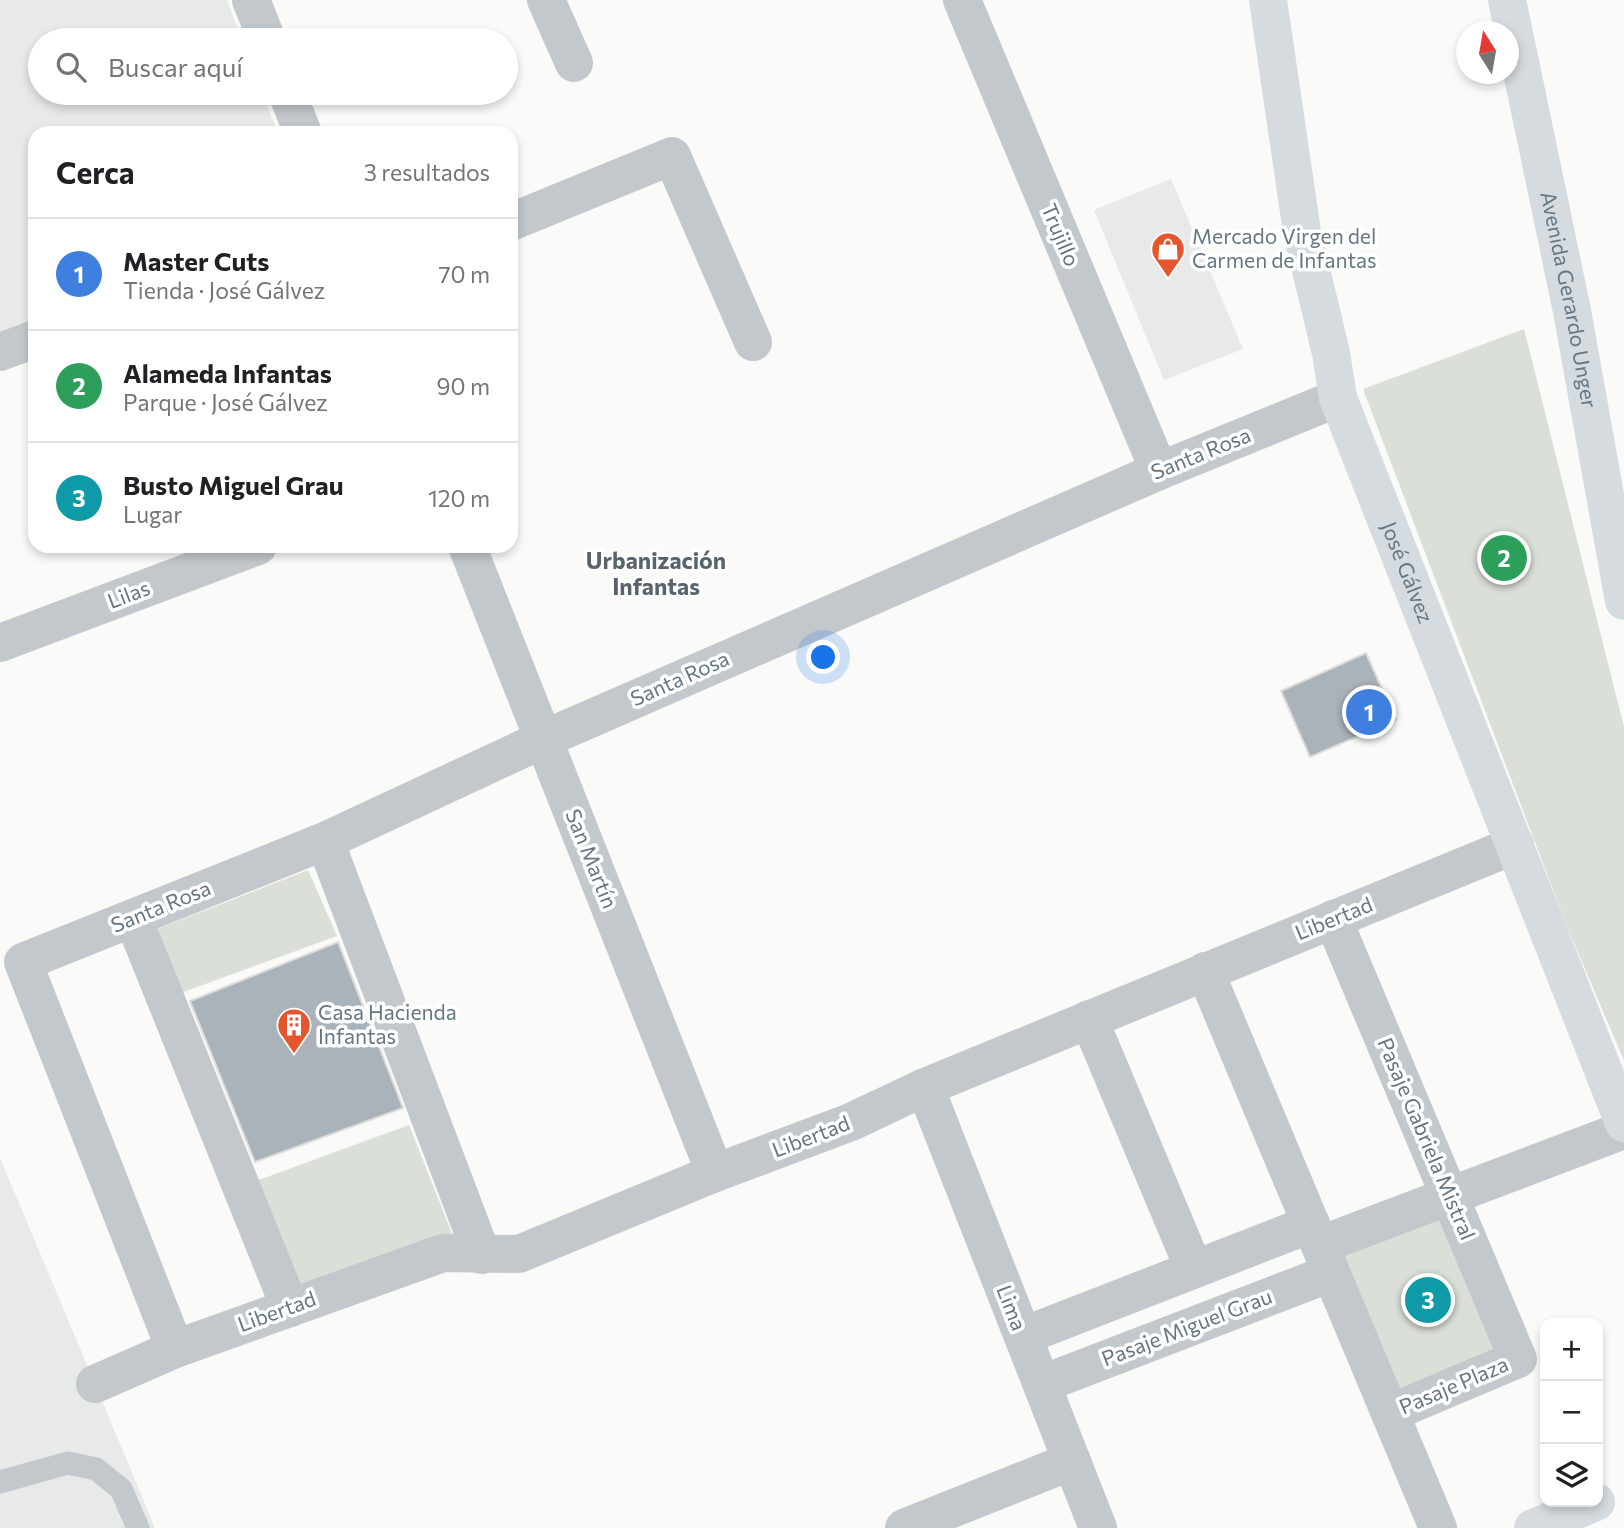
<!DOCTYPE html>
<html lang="es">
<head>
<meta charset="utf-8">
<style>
  :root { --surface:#fff; --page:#f2f2f2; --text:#202124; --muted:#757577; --line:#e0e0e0; --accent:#e4572e }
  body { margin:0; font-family:Commissioner,sans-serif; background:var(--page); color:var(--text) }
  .controls { position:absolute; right:21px; bottom:21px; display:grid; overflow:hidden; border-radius:14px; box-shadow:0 4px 10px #0003 }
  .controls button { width:63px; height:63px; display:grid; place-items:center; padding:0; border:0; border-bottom:2px solid var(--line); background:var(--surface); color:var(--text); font:35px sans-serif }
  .compass { position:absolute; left:1456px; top:21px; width:63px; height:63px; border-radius:50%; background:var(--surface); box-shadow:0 4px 10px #0003; rotate:349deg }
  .you { position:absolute; left:824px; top:658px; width:24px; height:24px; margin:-18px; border:5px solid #fff; border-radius:50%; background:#1a73e8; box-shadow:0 0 0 10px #1a73e833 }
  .badge { display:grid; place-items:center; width:46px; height:46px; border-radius:50%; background:var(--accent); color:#fff; font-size:23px; font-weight:700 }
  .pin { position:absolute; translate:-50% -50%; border:4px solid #fff; box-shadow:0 2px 7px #0006 }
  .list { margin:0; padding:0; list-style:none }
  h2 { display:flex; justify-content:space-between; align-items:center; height:91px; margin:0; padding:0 28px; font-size:30px }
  h2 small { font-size:23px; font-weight:400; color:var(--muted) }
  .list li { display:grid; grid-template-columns:46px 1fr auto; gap:21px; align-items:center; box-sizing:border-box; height:112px; padding:0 28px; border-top:2px solid var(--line) }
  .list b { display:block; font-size:26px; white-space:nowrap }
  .list p { margin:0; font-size:23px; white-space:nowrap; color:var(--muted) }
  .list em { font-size:23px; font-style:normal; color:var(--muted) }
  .icon { flex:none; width:38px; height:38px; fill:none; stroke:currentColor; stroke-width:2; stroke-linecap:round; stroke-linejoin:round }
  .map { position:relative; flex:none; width:1624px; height:1528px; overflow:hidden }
  .search { position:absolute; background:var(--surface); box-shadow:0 4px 10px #0003; left:28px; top:28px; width:490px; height:77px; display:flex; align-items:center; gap:18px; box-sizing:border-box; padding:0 24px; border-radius:38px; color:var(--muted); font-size:26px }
  .panel { position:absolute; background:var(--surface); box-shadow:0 4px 10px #0003; left:28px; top:126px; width:490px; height:427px; border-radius:21px }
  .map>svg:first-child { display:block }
  .built { fill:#e8e9e9 }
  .green { fill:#dadfd7 }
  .building { fill:#aab3b9; stroke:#dcdcda; stroke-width:2 }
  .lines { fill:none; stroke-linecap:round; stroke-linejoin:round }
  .lane { stroke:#c3c8cc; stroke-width:23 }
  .street { stroke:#c3c8cc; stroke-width:38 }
  .secondary { stroke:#d6dbdf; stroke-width:38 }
  .labels { text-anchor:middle; stroke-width:7; stroke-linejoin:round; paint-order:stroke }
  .street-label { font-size:21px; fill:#657683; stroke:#fff }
  .poi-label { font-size:21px; fill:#657683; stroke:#fff; text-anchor:start }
  .neighbourhood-label { font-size:23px; font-weight:bold; fill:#57646e; stroke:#fff }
</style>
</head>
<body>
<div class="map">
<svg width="1624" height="1528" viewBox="0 0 1624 1528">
  <rect width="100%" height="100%" fill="#fafaf8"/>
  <!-- built -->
  <g class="built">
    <path d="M 0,0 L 227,0 L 242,40 L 40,40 L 40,93 L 262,93 L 278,133 L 35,133 L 35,324 L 0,337 Z"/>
    <path d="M 1171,179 L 1243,349 L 1164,380 L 1094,210 Z"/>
    <path d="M 0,1158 L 95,1384 L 155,1528 L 0,1528 Z"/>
  </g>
  <!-- green -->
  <g class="green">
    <path d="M 1524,329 L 1624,727 L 1624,1061 L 1566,924 L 1363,389 Z"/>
    <path d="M 308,870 L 337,936 L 178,994 L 155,930 Z"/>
    <path d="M 409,1125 L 453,1236 L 300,1291 L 256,1181 Z"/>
    <path d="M 1454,1211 L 1518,1359 L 1402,1408 L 1337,1257 Z"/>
  </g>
  <!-- building -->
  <g class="building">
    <path d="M 1366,653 L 1396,720 L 1310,757 L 1281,691 Z"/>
    <path d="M 338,942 L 403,1108 L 255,1162 L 190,1001 Z"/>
  </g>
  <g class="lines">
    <!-- lane -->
    <path class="lane" d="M 0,1482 L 68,1463 L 96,1469 L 121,1489 L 138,1528"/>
    <!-- street -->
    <g class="street">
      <path d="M 251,0 L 267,40"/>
      <path d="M 546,0 L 574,63"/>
      <path d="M 962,0 L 1159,471"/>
      <path d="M 287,93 L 303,133"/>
      <path d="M 511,222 L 672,156 L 753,342"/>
      <path d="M 0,352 L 35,339"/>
      <path d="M 467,546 L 715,1173"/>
      <path d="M 0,643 L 258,546"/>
      <path d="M 325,841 L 482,1255"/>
      <path d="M 133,918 L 290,1308"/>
      <path d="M 1333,919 L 1518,1359 L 1390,1413"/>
      <path d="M 1205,971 L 1438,1528"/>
      <path d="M 1089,1019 L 1194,1269"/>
      <path d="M 925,1087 L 1098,1528"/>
      <path d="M 1320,1245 L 1624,1130"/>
      <path d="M 1023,1336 L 1311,1224"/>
      <path d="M 175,1349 L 23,962 L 325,841 L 544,739 L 1159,471 L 1338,398"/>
      <path d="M 95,1384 L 175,1349 L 443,1253 L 519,1254 L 715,1173 L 851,1122 L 925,1087 L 1515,845"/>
      <path d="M 1042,1384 L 1331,1273"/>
      <path d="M 904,1528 L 1072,1461"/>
    </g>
    <!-- secondary -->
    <g class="secondary">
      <path id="s1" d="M 1268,0 L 1302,232 L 1331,353 L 1338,398 L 1624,1123"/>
      <path id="s2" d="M 1507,0 L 1572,311 L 1624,601"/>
      <path d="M 1533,1528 L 1596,1502"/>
    </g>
  </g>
  <!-- icons -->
  <defs>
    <g id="shop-pin" transform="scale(1.75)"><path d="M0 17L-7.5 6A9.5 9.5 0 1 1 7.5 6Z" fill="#e4572e" stroke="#fff"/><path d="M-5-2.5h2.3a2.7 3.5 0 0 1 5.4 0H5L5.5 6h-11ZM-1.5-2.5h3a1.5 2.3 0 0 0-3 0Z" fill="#fff"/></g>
    <g id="building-pin" transform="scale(1.75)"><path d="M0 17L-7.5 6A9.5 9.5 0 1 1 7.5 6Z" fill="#e4572e" stroke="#fff"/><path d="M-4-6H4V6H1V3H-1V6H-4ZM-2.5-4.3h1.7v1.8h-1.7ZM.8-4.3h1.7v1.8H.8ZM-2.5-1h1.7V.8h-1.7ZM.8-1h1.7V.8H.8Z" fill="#fff"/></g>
  </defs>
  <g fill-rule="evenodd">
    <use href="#shop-pin" x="1168" y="249"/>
    <use href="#building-pin" x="294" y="1025"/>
  </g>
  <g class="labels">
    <!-- street labels -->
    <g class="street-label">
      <text transform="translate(1060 235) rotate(67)" y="7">Trujillo</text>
      <text dy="7" stroke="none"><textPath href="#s2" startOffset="306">Avenida Gerardo Unger</textPath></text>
      <text transform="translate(1201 454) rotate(-22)" y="7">Santa Rosa</text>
      <text dy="7" stroke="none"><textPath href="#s1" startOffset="592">José Gálvez</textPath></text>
      <text transform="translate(129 595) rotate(-21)" y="7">Lilas</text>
      <text transform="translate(680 679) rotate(-24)" y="7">Santa Rosa</text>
      <text transform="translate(591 859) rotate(68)" y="7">San Martín</text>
      <text transform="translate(161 907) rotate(-22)" y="7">Santa Rosa</text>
      <text transform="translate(1334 919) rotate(-22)" y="7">Libertad</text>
      <text transform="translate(811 1137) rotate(-21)" y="7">Libertad</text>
      <text transform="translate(1426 1139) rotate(67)" y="7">Pasaje Gabriela Mistral</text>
      <text transform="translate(1011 1308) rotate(69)" y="7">Lima</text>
      <text transform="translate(277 1312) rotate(-20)" y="7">Libertad</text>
      <text transform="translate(1187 1328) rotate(-21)" y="7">Pasaje Miguel Grau</text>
      <text transform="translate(1454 1386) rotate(-23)" y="7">Pasaje Plaza</text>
    </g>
    <!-- poi labels -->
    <g class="poi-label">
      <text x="1192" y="244">Mercado Virgen del<tspan x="1192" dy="24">Carmen de Infantas</tspan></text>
      <text x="318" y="1020">Casa Hacienda<tspan x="318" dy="24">Infantas</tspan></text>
    </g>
    <!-- neighbourhood labels -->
    <g class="neighbourhood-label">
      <text x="656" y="569">Urbanización<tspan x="656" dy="26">Infantas</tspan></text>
    </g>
  </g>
</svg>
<div class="controls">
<button>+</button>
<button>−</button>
<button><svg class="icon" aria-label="layers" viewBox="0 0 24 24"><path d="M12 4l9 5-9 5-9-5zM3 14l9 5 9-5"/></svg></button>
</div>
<svg class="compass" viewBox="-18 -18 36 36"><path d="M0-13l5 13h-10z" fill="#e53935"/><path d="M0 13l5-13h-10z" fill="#757577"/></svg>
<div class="you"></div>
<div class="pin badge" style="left:1369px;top:712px;background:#3f7fe0">1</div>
<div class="pin badge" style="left:1504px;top:558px;background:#2e9e5b">2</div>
<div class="pin badge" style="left:1428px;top:1300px;background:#0f9aa8">3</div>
<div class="search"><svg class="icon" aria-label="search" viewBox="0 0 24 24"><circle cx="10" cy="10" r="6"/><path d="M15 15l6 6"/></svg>Buscar aquí</div>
<section class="panel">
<h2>Cerca<small>3 resultados</small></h2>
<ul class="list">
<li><span class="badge" style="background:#3f7fe0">1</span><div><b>Master Cuts</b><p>Tienda · José Gálvez</p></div><em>70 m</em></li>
<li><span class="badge" style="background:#2e9e5b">2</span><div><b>Alameda Infantas</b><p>Parque · José Gálvez</p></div><em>90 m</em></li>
<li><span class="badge" style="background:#0f9aa8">3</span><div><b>Busto Miguel Grau</b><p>Lugar</p></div><em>120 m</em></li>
</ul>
</section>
</div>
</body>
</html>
